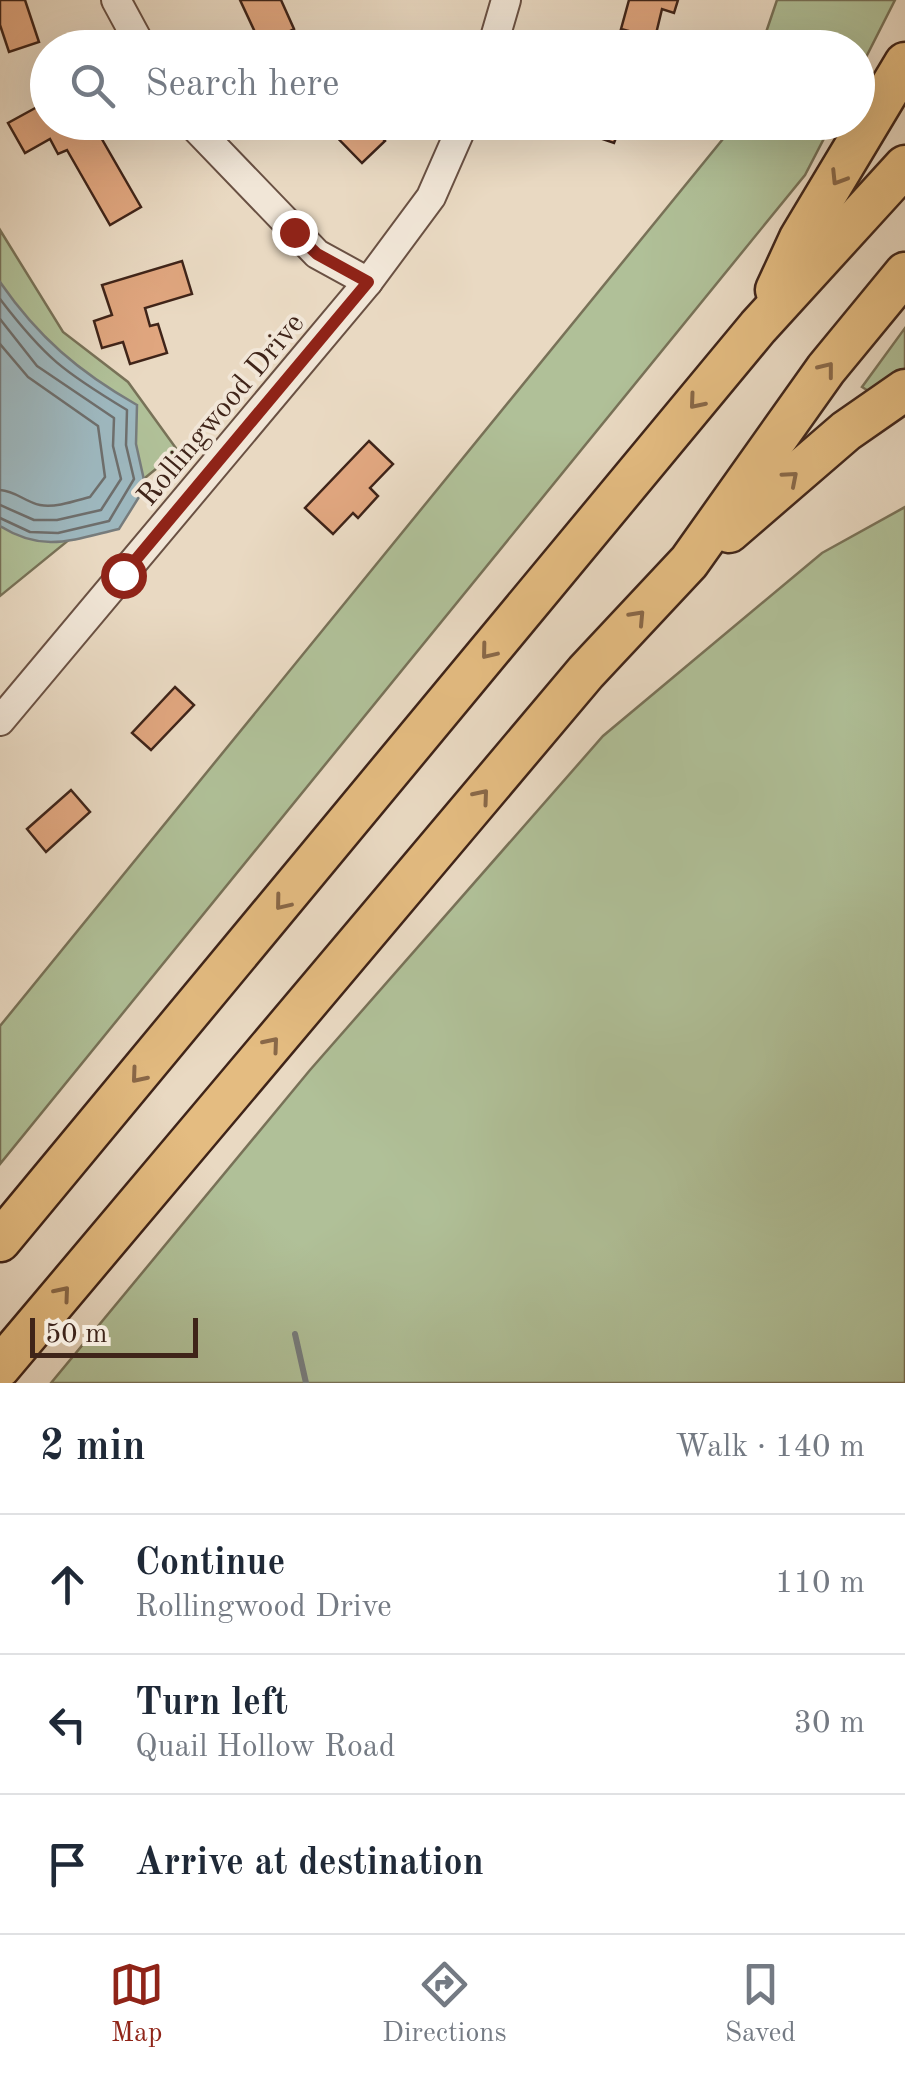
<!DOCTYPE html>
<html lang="en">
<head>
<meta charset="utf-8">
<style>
  :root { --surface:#fff; --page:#f2f2f3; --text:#1f2937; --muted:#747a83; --line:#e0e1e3; --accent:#8f2418 }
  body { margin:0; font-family:"Old Standard TT",serif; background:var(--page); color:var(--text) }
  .scale { position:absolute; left:30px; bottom:25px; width:168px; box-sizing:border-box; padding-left:10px; border:5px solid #3f2419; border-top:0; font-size:28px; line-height:35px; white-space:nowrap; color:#3f2419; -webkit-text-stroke:8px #f1e6d7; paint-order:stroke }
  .stop { position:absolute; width:30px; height:30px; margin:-22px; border:8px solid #8f2418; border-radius:50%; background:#fff }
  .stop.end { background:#8f2418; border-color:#fff; box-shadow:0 2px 10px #0008 }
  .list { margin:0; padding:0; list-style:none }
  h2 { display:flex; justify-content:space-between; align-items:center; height:130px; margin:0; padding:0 40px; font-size:42px }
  h2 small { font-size:32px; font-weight:400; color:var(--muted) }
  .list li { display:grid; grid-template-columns:65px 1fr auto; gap:30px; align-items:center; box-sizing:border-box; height:140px; padding:0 40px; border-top:2px solid var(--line) }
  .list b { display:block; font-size:38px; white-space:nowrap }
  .list p { margin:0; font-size:32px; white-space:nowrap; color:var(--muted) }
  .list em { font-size:32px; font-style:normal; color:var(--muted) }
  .icon { flex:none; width:55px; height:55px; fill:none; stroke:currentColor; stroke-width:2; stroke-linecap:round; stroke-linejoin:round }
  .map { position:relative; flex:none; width:905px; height:1383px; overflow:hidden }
  .search { position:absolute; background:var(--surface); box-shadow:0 10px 40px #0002; left:30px; right:30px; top:30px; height:110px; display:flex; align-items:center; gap:25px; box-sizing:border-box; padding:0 35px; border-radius:55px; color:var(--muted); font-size:38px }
  .sheet { height:550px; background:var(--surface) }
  nav { display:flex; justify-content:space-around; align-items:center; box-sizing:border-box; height:140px; border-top:2px solid var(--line); background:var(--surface); font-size:28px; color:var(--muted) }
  nav a { display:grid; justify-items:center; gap:5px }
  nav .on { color:var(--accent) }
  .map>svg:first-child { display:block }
  .green { fill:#b0c098; stroke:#787258; stroke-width:2.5 }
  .water { fill:#9db7be; stroke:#777c7c; stroke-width:2.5 }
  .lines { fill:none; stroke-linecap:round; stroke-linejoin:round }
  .shore { stroke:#6e6e6c; stroke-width:2.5 }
  .stream { stroke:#777c7c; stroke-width:6 }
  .building { fill:#e0a67f; stroke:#3f2419; stroke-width:2.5 }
  .minor-casing { stroke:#6a5143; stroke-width:32 }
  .highway-casing { stroke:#3f2419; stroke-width:45 }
  .minor { stroke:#f1e6d7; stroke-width:28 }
  .highway { stroke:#e4bc81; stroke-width:40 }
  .oneway { stroke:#896848 }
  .route { stroke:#8f2418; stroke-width:12 }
  .labels { text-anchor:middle; stroke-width:8; stroke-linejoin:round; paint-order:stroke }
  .street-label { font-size:30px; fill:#3f2419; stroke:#f1e6d7 }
</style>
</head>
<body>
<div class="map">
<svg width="905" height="1383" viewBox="0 0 905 1383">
  <rect width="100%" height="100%" fill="#e9d9c2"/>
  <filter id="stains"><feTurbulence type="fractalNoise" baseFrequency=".002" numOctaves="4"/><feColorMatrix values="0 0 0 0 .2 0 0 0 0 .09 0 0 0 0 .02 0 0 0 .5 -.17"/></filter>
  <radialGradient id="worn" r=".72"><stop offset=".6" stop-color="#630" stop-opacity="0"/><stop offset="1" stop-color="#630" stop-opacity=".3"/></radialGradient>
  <!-- green -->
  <g class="green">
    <path d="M 777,0 L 895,0 L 858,73 L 858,48 L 761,47 Z"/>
    <path d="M 736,123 L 832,123 L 805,175 L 0,1164 L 0,1026 Z"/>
    <path d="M 0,230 L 63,332 L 128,382 L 178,451 L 0,596 Z"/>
    <path d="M 905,328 L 905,369 L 870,392 L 862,387 Z"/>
    <path d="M 905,507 L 905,1383 L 51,1383 L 310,1070 L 603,736 L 822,553 Z"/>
  </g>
  <!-- water -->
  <path class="water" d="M 0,282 C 38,337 79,372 137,405 L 136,444 L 144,480 L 139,497 L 119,529 C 72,540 43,553 0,526 Z"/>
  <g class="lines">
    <!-- shore -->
    <g class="shore">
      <path d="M 0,299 C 45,358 64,372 127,410 L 126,445 L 134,479 L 109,521 L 58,533 L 30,532 L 0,518"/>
      <path d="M 0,319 L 37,366 L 114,418 L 113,446 L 121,479 L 101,510 L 57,520 L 34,520 L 0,505"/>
      <path d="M 0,344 L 28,377 L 98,426 L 105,477 L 90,497 C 75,501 55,508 40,505 C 25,502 16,491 0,490"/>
    </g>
    <!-- stream -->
    <path class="stream" d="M 295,1334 L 306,1383"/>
  </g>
  <!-- building -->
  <g class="building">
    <path d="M 0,0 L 25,0 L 39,42 L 9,52 L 0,25 Z"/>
    <path d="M 240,0 L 281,0 L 294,29 L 261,45 Z"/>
    <path d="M 629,0 L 678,0 L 674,13 L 662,9 L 655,38 L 621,29 Z"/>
    <path d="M 48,101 L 48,122 L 92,122 L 141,207 L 110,225 L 67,150 L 58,154 L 50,139 L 25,153 L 8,123 Z"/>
    <path d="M 322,122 L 367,122 L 385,141 L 362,163 Z"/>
    <path d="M 579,122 L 622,122 L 614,143 L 576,130 Z"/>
    <path d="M 182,261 L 192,294 L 145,308 L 150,326 L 158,324 L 167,353 L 130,364 L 123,342 L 102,348 L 94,321 L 112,315 L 102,285 Z"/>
    <path d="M 369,441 L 393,464 L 370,488 L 378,496 L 358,518 L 353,513 L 333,534 L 305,508 Z"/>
    <path d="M 175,687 L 194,705 L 151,750 L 132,733 Z"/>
    <path d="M 71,790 L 90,812 L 46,852 L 27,829 Z"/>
  </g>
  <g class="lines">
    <!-- minor casing -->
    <g class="minor-casing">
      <g id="minor">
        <path d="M 116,0 L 142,48"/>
        <path d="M 492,48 L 506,0"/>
        <path d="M 190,122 L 317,254 L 368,282"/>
        <path d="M 0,721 L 368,282 L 431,197 L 464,122"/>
      </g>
    </g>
    <!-- highway casing -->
    <g class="highway-casing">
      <g id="highway">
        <path d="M 776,290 L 800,238 L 905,63"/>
        <path d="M 729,532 L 846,431 L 905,390"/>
        <path d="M 0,1241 L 758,327 L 905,166"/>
        <path d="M 0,1367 L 586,672 L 689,562 L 826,369 L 905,273"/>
      </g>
    </g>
    <!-- minor -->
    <use href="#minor" class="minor"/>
    <!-- highway -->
    <use href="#highway" class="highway"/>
  </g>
  <!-- one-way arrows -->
  <defs><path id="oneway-chevron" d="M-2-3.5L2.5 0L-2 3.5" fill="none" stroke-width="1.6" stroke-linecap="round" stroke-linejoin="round" transform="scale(2.5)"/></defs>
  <g class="oneway">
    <use href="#oneway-chevron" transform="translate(838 178) rotate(122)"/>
    <use href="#oneway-chevron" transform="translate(827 369) rotate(-52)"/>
    <use href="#oneway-chevron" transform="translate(696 402) rotate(130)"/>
    <use href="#oneway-chevron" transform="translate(791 478) rotate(-41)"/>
    <use href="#oneway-chevron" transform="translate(638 617) rotate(-47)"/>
    <use href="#oneway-chevron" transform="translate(488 652) rotate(129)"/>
    <use href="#oneway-chevron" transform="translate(482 796) rotate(-50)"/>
    <use href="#oneway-chevron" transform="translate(282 903) rotate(129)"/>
    <use href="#oneway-chevron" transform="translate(272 1044) rotate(-50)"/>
    <use href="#oneway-chevron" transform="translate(138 1076) rotate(130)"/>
    <use href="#oneway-chevron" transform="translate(63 1293) rotate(-50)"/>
  </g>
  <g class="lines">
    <!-- route -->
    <path class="route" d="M 123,575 L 368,282 L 317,254 L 294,232"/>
  </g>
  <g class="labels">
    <!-- street labels -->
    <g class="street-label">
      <text transform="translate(220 409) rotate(-50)" y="10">Rollingwood Drive</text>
    </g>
  </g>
  <rect width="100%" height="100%" filter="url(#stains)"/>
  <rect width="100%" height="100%" fill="url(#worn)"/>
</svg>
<div class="scale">50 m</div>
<div class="stop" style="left:123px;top:575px"></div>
<div class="stop end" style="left:294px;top:232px"></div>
<div class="search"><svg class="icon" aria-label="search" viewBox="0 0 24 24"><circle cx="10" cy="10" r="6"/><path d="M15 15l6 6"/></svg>Search here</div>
</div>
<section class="sheet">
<h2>2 min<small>Walk · 140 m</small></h2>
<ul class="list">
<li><svg class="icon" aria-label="ahead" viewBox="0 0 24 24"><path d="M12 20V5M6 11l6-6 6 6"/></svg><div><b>Continue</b><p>Rollingwood Drive</p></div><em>110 m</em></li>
<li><svg class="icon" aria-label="left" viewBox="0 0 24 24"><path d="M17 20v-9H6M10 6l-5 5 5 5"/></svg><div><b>Turn left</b><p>Quail Hollow Road</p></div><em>30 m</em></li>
<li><svg class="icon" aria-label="arrive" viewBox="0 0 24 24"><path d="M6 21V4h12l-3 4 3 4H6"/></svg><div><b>Arrive at destination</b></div></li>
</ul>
</section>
<nav>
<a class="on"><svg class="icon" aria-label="map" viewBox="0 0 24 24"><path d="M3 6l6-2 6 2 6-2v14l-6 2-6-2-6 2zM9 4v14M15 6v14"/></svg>Map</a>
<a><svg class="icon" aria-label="directions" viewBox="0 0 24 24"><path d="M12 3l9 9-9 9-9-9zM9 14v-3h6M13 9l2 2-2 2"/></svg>Directions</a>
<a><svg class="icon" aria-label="saved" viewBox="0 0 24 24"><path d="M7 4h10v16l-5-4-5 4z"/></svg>Saved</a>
</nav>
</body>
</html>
